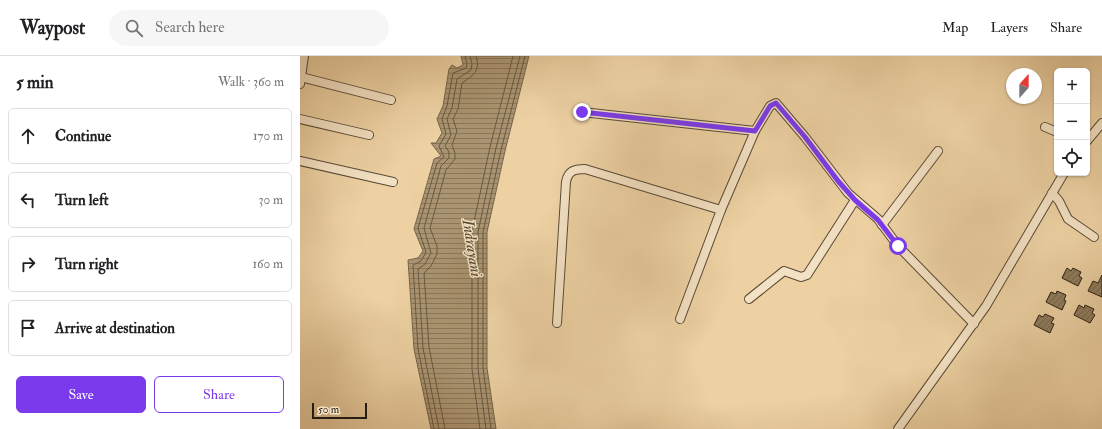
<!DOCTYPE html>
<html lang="en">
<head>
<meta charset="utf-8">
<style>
  :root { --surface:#fff; --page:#f6f6f6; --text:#202124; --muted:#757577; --line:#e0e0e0; --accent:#7c3aed }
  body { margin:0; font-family:"IM FELL Double Pica",serif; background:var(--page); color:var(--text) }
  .controls { position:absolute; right:12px; top:12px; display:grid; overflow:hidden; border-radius:6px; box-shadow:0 1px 3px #0004 }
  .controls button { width:36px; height:36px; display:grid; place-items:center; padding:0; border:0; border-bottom:1px solid var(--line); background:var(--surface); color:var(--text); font:20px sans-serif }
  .compass { position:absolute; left:706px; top:12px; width:36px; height:36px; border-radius:50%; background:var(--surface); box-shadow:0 1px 3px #0004; rotate:21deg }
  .scale { position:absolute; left:12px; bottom:10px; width:55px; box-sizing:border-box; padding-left:4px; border:2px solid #271d11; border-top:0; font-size:11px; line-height:14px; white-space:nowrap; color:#271d11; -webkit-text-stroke:3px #f3e1c3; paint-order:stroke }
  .stop { position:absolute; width:12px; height:12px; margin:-9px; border:3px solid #7c3aed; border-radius:50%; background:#fff }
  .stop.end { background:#7c3aed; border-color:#fff; box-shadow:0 1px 4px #0008 }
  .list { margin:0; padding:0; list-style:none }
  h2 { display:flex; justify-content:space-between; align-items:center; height:52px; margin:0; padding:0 16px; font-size:17px }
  h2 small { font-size:13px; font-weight:400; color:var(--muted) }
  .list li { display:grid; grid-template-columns:26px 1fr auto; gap:12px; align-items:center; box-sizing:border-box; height:56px; margin:0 8px 8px; padding:0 8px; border:1px solid var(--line); border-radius:6px }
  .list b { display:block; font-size:15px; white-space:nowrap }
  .list em { font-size:13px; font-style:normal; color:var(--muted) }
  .actions { display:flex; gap:8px; padding:12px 16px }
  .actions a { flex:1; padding:9px 0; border:1px solid var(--accent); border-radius:6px; text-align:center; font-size:14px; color:var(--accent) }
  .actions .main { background:var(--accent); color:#fff }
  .icon { flex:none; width:22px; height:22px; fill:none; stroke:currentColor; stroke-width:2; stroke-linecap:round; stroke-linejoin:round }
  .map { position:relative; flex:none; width:802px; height:373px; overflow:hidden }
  header { display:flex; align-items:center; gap:24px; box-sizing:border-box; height:56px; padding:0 20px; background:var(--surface); border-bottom:1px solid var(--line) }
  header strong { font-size:19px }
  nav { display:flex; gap:22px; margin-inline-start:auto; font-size:14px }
  .search { width:280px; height:36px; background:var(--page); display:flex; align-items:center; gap:10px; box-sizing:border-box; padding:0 14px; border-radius:22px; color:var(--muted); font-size:15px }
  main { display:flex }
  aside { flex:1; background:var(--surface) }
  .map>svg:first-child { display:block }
  .water { fill:url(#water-rules); stroke:#76644b }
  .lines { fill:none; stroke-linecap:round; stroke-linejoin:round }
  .shore { stroke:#685841; stroke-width:1 }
  .building { fill:url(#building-hatch); stroke:#271d11 }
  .minor-casing { stroke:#584a36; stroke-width:10 }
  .minor { stroke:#f3e1c3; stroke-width:8 }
  .route { stroke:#7c3aed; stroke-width:5 }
  .labels { text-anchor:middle; stroke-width:3; stroke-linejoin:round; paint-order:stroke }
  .water-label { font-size:16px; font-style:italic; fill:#554733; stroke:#f3e1c3 }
</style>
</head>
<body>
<header>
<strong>Waypost</strong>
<div class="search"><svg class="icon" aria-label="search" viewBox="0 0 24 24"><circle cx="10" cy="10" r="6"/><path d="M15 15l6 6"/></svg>Search here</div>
<nav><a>Map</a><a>Layers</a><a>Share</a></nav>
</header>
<main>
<aside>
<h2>5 min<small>Walk · 360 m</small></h2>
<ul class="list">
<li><svg class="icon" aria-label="ahead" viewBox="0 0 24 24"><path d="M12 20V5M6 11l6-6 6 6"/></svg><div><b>Continue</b></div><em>170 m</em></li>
<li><svg class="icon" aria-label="left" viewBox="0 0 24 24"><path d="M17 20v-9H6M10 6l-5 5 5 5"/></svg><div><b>Turn left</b></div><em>30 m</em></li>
<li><svg class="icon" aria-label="right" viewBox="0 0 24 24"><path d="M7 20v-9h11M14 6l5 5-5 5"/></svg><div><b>Turn right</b></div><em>160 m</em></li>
<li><svg class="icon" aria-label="arrive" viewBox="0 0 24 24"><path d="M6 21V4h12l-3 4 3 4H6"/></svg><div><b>Arrive at destination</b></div></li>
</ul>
<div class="actions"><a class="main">Save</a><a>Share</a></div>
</aside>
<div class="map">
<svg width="802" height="373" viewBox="0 0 802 373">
  <defs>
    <pattern id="water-rules" width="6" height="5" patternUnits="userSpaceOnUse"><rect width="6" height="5" fill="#aa9471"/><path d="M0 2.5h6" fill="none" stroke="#8a785b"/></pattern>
    <pattern id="building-hatch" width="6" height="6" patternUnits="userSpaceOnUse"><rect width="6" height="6" fill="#8e7b5d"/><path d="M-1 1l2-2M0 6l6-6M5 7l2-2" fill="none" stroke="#74644b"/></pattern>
  </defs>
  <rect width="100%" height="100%" fill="#edd1a3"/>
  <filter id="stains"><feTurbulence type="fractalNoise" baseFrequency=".005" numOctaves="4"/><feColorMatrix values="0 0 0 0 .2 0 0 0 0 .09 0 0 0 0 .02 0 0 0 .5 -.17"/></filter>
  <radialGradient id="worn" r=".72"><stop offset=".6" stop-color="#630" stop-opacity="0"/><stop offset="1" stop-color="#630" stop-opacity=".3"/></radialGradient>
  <!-- water -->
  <path class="water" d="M 161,0 L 229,0 L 205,95 L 187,176 L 187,312 L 196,373 L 131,373 L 114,293 L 108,204 L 118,202 L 123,195 L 114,173 L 134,103 L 141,100 L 131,87 L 136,87 L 142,77 L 137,63 L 143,50 L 149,13 L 152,9 L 157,12 L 163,9 Z"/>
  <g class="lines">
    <!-- shore -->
    <g class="shore">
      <path d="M 134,373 L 118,293 L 113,209 L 121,205 L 126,196 L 118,172 L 137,107 L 144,101 L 139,90 L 146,78 L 142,63 L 147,50 L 153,17 L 166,12 L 167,8 L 165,0"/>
      <path d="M 139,373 L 123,292 L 118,213 L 125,208 L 131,197 L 124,172 L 141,110 L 149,102 L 149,96 L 145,90 L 151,79 L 147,63 L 152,52 L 157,23 L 171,14 L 172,8 L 170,0"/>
      <path d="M 145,373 L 129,291 L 124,217 L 131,210 L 137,198 L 137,190 L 130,172 L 146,114 L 155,103 L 155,97 L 152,89 L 157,75 L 153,63 L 158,53 L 162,27 C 173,19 181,16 176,0"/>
      <path d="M 180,373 L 172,313 L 172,175 L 190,91 L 213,0"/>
      <path d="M 186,373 L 178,313 L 178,176 L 196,92 L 220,0"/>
      <path d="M 191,373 L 183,312 L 183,176 L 201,94 L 225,0"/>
    </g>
  </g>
  <!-- building -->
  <g class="building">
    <path d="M 767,212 L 771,215 L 773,212 L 781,216 L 779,220 L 782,222 L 778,230 L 762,222 Z"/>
    <path d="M 802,219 L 802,241 L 788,235 L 793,225 L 798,227 Z"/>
    <path d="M 757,235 L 766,239 L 764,244 L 766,245 L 762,254 L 746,246 L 751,236 L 756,238 Z"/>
    <path d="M 779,249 L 784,252 L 785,249 L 794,253 L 792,257 L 795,259 L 790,267 L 774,259 Z"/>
    <path d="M 745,258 L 754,262 L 751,267 L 754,268 L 750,277 L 734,269 L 739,259 L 743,261 Z"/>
  </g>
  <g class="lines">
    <!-- minor casing -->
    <g class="minor-casing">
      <g id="minor">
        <path d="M 1,21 L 91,44"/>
        <path d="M 0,28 L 4,0"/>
        <path d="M 282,56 L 455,75 L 470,50 L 476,47 L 505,81 L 548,137 L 578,163 L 598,190 L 674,268"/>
        <path d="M 0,63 L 69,79"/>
        <path d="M 745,71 L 757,76"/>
        <path d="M 787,85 L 802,67"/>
        <path d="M 0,105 L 93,126"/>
        <path d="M 752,137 L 759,145 L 768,163 L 794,181"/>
        <path d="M 582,169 L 638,95"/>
        <path d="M 449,243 L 484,215 L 501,221 L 507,219 L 555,144"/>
        <path d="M 380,263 L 421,154 L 455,75"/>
        <path d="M 257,267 L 266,126 C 268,115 274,113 285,113 L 421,154"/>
        <path d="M 598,373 L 686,250 L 764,117"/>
      </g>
    </g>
    <!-- minor -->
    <use href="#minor" class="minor"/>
  </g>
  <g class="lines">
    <!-- route -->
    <path class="route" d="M 282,56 L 455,75 L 470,50 L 476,47 L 505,81 L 538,125 L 555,144 L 578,164 L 598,190"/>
  </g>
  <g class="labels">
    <!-- water labels -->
    <g class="water-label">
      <text transform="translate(173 192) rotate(81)" y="6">Indrayani</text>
    </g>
  </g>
  <rect width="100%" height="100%" filter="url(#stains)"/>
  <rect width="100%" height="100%" fill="url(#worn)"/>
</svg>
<div class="controls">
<button>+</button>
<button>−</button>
<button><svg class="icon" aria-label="locate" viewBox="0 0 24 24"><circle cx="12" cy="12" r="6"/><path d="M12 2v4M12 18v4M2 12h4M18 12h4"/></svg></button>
</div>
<svg class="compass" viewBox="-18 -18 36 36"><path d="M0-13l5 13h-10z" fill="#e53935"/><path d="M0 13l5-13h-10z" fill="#757577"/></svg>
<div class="scale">50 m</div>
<div class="stop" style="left:598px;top:190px"></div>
<div class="stop end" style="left:282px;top:56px"></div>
</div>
</main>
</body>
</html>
